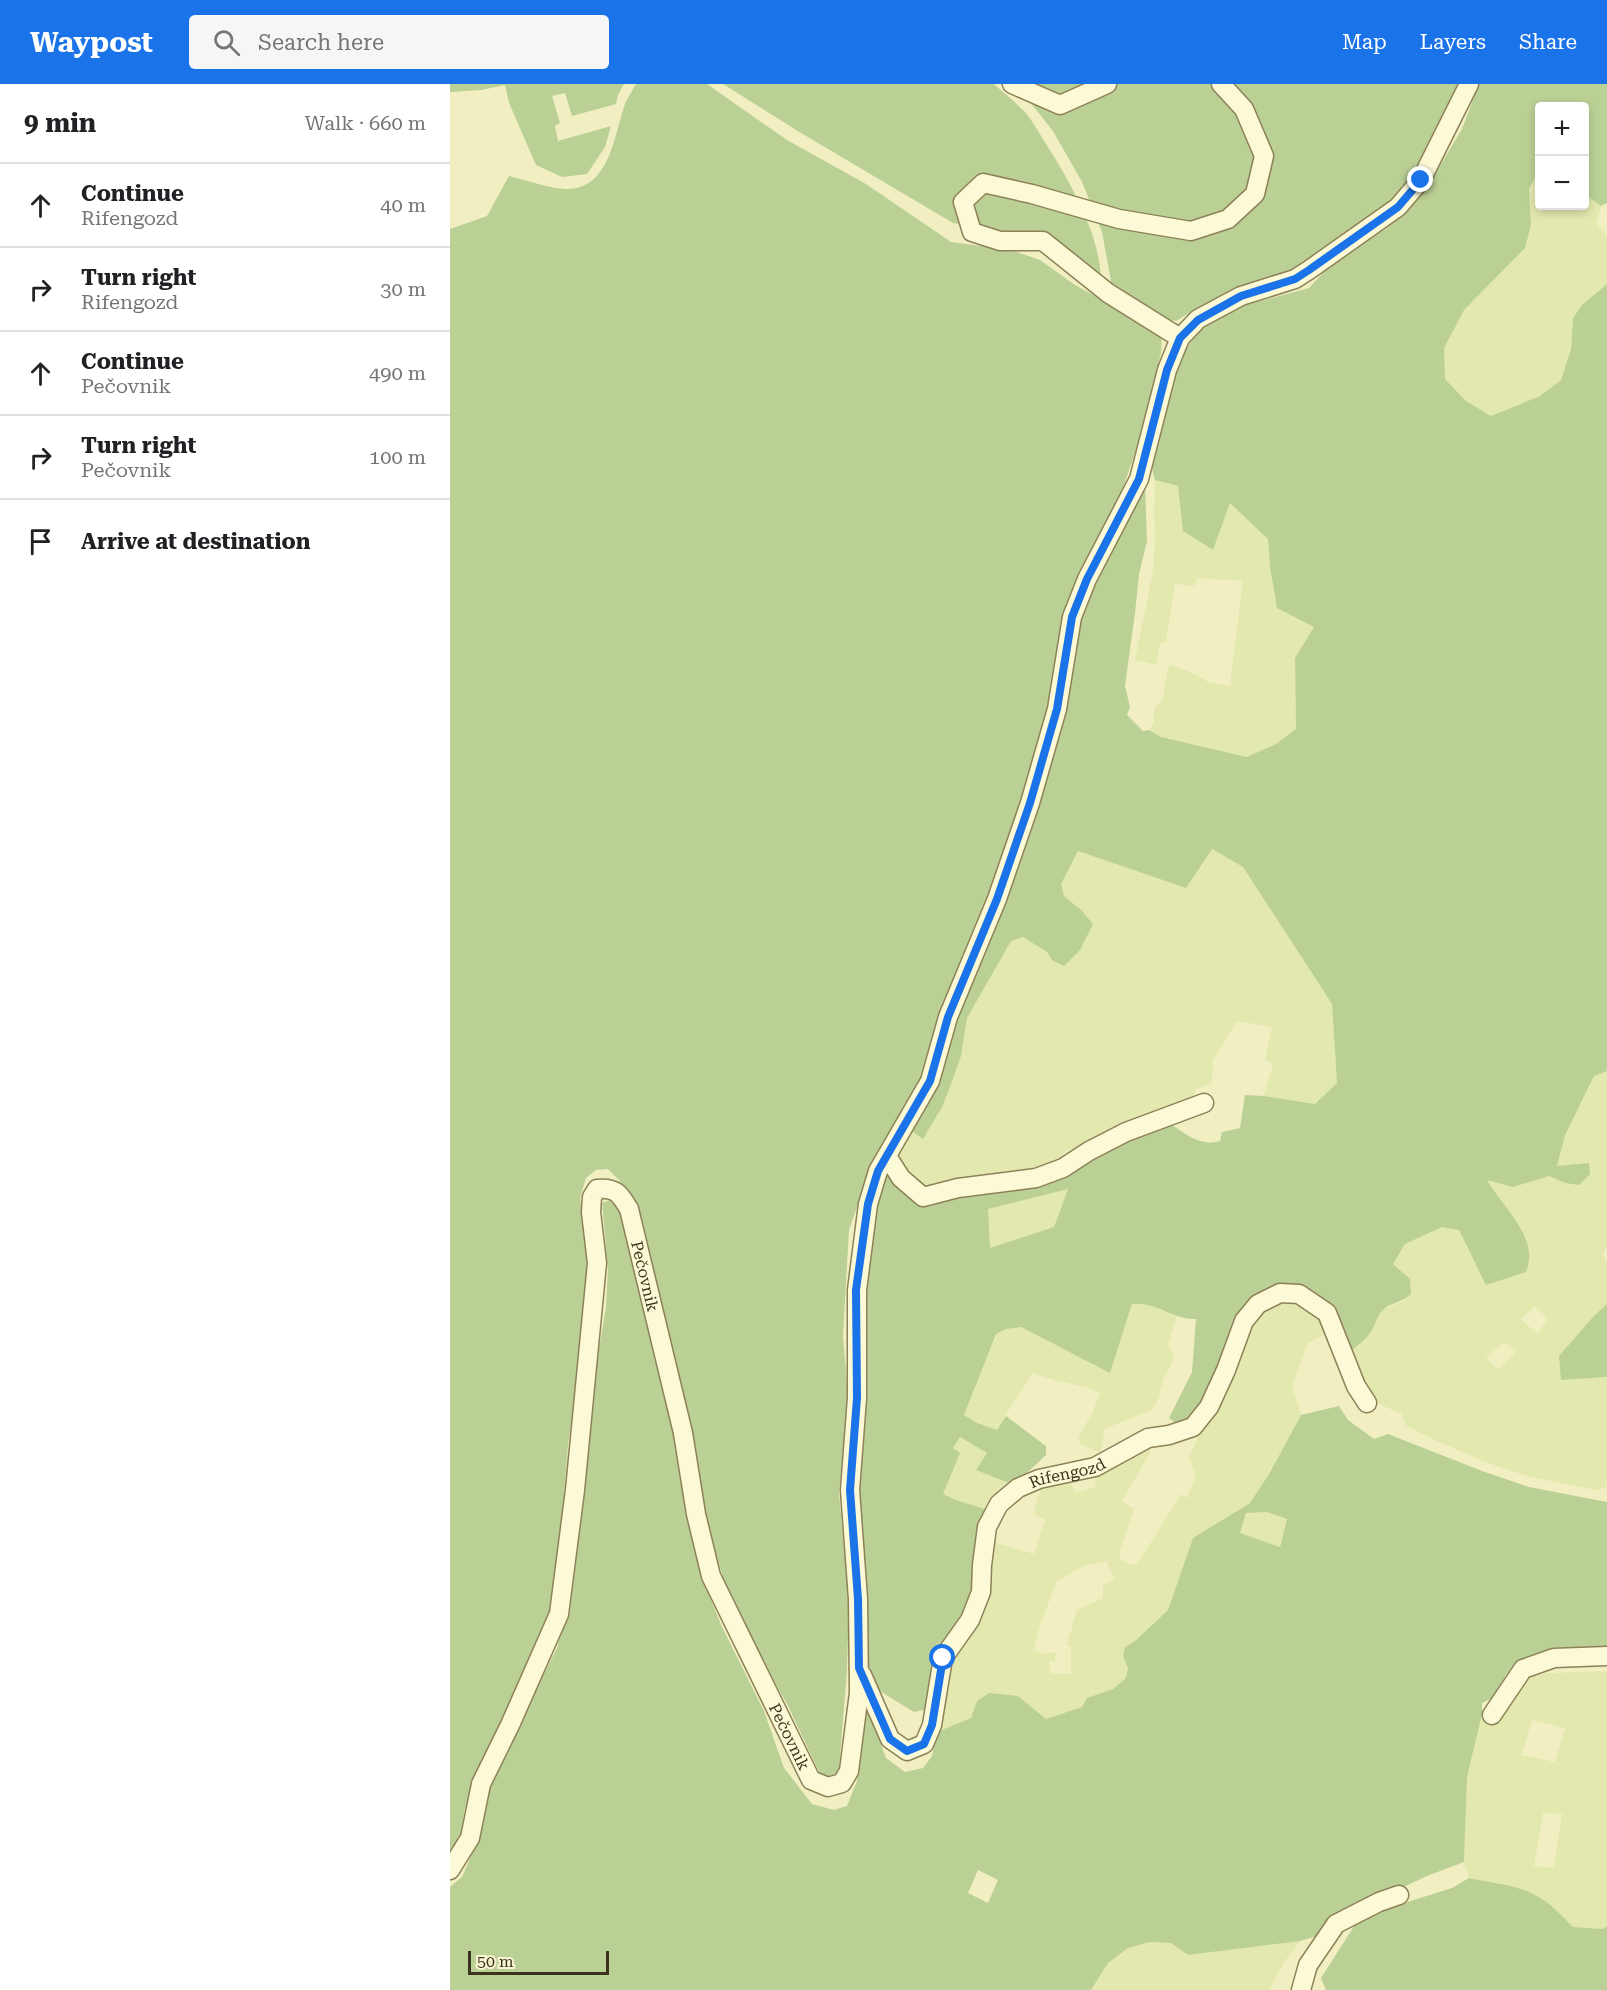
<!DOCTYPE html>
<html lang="en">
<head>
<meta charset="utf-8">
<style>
  :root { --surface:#fff; --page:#f6f6f6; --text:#202124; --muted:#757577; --line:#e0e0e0; --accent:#1a73e8 }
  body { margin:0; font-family:"Roboto Serif",serif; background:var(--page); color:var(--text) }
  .controls { position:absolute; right:18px; top:18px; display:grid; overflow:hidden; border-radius:6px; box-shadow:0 3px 9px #0003 }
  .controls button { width:54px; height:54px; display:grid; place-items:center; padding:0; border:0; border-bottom:2px solid var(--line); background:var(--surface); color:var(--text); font:30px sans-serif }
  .scale { position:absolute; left:18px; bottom:15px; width:141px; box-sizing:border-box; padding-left:6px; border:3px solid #3c331d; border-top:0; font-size:16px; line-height:21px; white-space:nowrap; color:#3c331d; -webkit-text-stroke:4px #f8f6d2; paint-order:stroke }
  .stop { position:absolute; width:18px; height:18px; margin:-14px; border:4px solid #1a73e8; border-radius:50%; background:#fff }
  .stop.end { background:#1a73e8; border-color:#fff; box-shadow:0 2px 6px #0008 }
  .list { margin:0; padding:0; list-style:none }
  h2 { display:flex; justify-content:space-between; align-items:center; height:78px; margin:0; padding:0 24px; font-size:26px }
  h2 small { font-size:20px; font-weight:400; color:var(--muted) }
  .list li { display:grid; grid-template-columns:39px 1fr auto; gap:18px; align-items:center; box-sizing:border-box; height:84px; padding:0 24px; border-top:2px solid var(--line) }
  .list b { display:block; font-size:22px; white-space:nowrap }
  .list p { margin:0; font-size:20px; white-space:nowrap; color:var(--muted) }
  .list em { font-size:20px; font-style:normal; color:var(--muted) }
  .icon { flex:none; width:33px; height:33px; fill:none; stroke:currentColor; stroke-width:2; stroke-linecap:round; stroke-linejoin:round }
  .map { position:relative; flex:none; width:1157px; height:1906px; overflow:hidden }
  header { display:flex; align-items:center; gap:36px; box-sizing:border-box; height:84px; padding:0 30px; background:var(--accent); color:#fff }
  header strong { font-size:28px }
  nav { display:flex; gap:33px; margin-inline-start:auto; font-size:21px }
  .search { width:420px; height:54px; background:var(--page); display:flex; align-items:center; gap:15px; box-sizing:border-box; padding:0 21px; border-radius:6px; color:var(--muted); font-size:22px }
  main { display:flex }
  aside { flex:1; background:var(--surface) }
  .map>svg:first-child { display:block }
  .farmland { fill:#e3e8af; fill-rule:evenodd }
  .green { fill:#bbd095; fill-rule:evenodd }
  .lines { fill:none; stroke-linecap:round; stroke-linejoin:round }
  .minor-casing { stroke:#8d8158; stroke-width:21 }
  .minor { stroke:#fbf9d6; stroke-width:18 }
  .route { stroke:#1a73e8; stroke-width:8 }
  .labels { text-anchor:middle; stroke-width:4.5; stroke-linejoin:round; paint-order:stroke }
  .street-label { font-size:16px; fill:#3c331d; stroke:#f8f6d2 }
</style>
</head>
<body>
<header>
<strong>Waypost</strong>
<div class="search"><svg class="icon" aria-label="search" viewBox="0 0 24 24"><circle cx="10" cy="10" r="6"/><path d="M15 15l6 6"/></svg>Search here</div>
<nav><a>Map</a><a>Layers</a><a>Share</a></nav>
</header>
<main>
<aside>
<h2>9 min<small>Walk · 660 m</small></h2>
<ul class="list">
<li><svg class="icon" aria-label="ahead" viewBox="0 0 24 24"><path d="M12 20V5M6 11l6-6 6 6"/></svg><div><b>Continue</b><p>Rifengozd</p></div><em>40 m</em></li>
<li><svg class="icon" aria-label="right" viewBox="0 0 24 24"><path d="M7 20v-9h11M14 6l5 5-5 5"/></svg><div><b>Turn right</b><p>Rifengozd</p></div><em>30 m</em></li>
<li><svg class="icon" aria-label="ahead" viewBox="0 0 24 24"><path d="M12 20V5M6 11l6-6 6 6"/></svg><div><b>Continue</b><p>Pečovnik</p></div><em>490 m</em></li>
<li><svg class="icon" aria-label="right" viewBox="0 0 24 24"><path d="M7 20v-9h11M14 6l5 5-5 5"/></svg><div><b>Turn right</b><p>Pečovnik</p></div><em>100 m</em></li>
<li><svg class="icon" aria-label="arrive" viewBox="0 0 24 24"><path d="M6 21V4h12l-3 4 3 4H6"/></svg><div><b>Arrive at destination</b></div></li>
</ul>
</aside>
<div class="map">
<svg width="1157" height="1906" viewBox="0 0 1157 1906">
  <rect width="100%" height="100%" fill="#f1efc2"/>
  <!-- farmland -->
  <g class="farmland">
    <path d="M 1089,86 L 1090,122 L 1134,122 L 1135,110 L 1151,122 L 1146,140 L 1157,151 L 1157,200 L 1132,221 L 1123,234 L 1121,265 L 1111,296 L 1090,312 L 1041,332 L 1016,317 L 995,295 L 994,263 L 1014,226 L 1075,164 L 1081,141 L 1079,105 Z"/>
    <path d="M 705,396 L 728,402 L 734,447 L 763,466 L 780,418 L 818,455 L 820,483 L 827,524 L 865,542 L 845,574 L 846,645 L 826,660 L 797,673 L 711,653 L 699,646 L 704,639 L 704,625 L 712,617 L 719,580 L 747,591 L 758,598 L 780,602 L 793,497 L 747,494 L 744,502 L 725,500 L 716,557 L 710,560 L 706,581 L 685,576 L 703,487 L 705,450 L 704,427 Z"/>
    <path d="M 762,765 L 793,783 L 882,920 L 887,999 L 865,1020 L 814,1012 L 823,980 L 815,975 L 822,943 L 787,937 L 763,976 L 762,999 L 745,1006 L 741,1020 L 628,1074 L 622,1064 L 612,1070 L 619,1080 L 493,1108 L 460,1104 L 447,1073 L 460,1046 L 492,1023 L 511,972 L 517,934 L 561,857 L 573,853 L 597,868 L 602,876 L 631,826 L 614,812 L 611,800 L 628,767 L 736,804 Z"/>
    <path d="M 1157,987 L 1157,1164 L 1152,1169 L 1157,1179 L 1157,1220 L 1118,1261 L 1111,1296 L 1157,1293 L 1157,1403 L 1146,1406 L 1081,1393 L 1043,1381 L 982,1355 L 955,1341 L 952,1330 L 910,1312 L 898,1269 L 909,1261 L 934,1225 L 954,1217 L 950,1185 L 943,1180 L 955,1160 L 993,1142 L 1009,1146 L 1036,1201 L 1073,1146 L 1036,1096 L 1087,1095 L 1099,1092 L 1115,1099 L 1107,1083 L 1115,1051 L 1144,991 ZM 1085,1222 L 1098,1235 L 1087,1250 L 1071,1235 ZM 1054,1258 L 1066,1268 L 1048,1285 L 1036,1274 Z"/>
    <path d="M 618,1105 L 604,1143 L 540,1164 L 537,1125 Z"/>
    <path d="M 836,1215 L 854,1218 L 872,1236 L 874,1251 L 858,1259 L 842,1302 L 851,1331 L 819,1390 L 800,1419 L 743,1454 L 718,1526 L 685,1557 L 675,1563 L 673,1572 L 678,1584 L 676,1594 L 663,1605 L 637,1614 L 632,1623 L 596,1635 L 568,1612 L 527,1617 L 521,1634 L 487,1648 L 497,1579 L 540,1457 L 584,1470 L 595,1436 L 584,1430 L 591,1402 L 620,1396 L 625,1409 L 646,1403 L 643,1391 L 667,1381 L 700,1361 L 701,1367 L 672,1417 L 684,1425 L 670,1467 L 670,1474 L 680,1481 L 688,1479 L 731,1410 L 737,1414 L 746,1392 L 739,1373 L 782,1281 L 800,1237 L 816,1221 ZM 657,1477 L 664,1495 L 653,1502 L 653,1514 L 627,1526 L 617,1561 L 621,1563 L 621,1590 L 601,1589 L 599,1577 L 605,1577 L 606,1568 L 593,1570 L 584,1566 L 589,1545 L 606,1498 L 633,1482 Z"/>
    <path d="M 692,1219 L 717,1226 L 727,1232 L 718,1261 L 723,1269 L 722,1280 L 714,1293 L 708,1316 L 701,1326 L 655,1345 L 650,1369 L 631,1360 L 628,1353 L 642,1330 L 650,1309 L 637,1303 L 607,1297 L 583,1289 L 561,1322 L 547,1346 L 527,1339 L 514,1331 L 546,1250 L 556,1245 L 571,1243 L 660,1289 L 682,1220 Z"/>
    <path d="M 510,1353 L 537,1369 L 527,1386 L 564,1401 L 538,1426 L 506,1416 L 493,1410 L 510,1369 L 503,1364 Z"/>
    <path d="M 817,1428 L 837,1435 L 830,1463 L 790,1449 L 795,1429 Z"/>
    <path d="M 1157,1587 L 1157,1842 L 1153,1845 L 1123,1843 L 1106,1826 L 1071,1805 L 1019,1794 L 1014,1778 L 1017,1693 L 1032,1630 L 1050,1622 L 1062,1599 L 1097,1589 ZM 1082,1636 L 1115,1644 L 1105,1678 L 1072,1671 ZM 1093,1729 L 1112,1730 L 1104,1784 L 1084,1782 Z"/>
    <path d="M 850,1857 L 833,1880 L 819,1906 L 641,1906 L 658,1879 L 678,1864 L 700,1858 L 721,1859 L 738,1871 Z"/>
  </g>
  <!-- green -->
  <g class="green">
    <path d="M 0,0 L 174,0 L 168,11 L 166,20 L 122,32 L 115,9 L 102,12 L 110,39 L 105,42 L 108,57 L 161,42 L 155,63 L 137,90 L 112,93 L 86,81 L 59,19 L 55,1 L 31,6 L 0,8 Z"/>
    <path d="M 186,0 L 257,0 L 337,56 L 416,100 L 501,158 L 561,166 L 590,176 L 625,201 L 712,248 L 711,269 L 689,357 L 671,410 L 651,447 L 616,521 L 600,625 L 540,814 L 477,989 L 417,1094 L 399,1146 L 393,1252 L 398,1311 L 389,1409 L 399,1517 L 397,1586 L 389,1685 L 382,1693 L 371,1692 L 338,1622 L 290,1537 L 273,1493 L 252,1426 L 241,1350 L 194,1149 L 181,1114 L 169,1096 L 158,1085 L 146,1086 L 136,1094 L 130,1114 L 142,1188 L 139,1222 L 118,1360 L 108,1491 L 91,1562 L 25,1692 L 14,1728 L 11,1752 L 0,1778 L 0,145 L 37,132 L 59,92 C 75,96 102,105 117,105 C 160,105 164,51 175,20 C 178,13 182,7 186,0 Z"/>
    <path d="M 273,0 L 544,0 C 554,9 565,18 575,28 C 582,36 587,46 593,55 C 619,96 651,150 651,199 L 626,178 L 522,142 L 503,139 L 346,46 Z"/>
    <path d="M 559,0 L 1013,0 L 974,80 L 951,108 L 927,132 L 842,190 L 752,221 L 726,237 L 712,234 L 663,208 L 652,148 L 632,98 L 603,47 L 580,18 Z"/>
    <path d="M 1029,0 L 1157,0 L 1157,119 L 1151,122 L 1135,110 L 1134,22 L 1090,22 L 1089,86 L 1079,105 L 1081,141 L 1075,164 L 1014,226 L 994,264 L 995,295 L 1016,317 L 1041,332 L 1090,312 L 1111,296 L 1121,265 L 1123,234 L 1132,221 L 1157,200 L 1157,987 L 1144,992 L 1115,1051 L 1107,1082 L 1139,1079 L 1140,1090 L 1129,1101 L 1115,1099 L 1099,1092 L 1063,1103 L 1037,1096 C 1053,1124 1090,1153 1076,1188 L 1036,1201 L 1009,1146 L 992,1143 L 955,1160 L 943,1180 L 960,1195 L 961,1210 C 952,1219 939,1219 933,1226 C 927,1233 926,1238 922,1246 C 917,1255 906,1263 898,1269 L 867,1217 L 807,1213 L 746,1334 L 731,1343 L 719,1334 L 742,1288 L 746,1235 C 723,1236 707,1217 682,1220 L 660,1289 L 571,1243 L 556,1245 L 546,1250 L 514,1331 L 527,1339 L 547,1346 L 556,1332 L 596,1362 L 596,1371 L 564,1401 L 526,1386 L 537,1369 L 510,1353 L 503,1364 L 510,1369 L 493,1410 L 506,1416 L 538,1426 L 525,1509 L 477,1625 L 464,1628 L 428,1606 L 418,1582 L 406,1409 L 412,1248 L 423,1143 L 433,1091 L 439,1091 L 454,1110 L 482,1122 L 524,1103 L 660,1065 L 718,1038 C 734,1049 750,1063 770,1057 L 772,1048 L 790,1044 L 795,1011 L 814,1012 L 865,1020 L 887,999 L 882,920 L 793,783 L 762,765 L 736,804 L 628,767 L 611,800 L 614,812 L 631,826 L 643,840 L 630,866 L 614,882 L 602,876 L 597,868 L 573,853 L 561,857 L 517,934 L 511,972 L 498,1008 L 492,1023 L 473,1055 L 460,1046 L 490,999 L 510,917 L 526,878 L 556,820 L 632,526 L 660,463 L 681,433 L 695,399 L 697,457 L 689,490 L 685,529 L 675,602 L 680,623 L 677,631 L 693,647 L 699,646 L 711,653 L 797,673 L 826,660 L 846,645 L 845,574 L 864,543 L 827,524 L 820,483 L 818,455 L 780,419 L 763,466 L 733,447 L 728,402 L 705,396 L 701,381 L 713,328 L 730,274 L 752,242 L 785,224 L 859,204 L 884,177 L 937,144 L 961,122 L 985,90 L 1012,45 ZM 618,1105 L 604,1143 L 540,1164 L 538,1125 Z"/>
    <path d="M 160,1116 L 168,1123 L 176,1136 L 225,1352 L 235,1427 L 253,1496 L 272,1543 L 314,1627 L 334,1684 L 362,1720 L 384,1726 L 397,1722 L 407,1697 L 409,1630 L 419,1628 L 436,1674 L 455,1688 L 473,1684 L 482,1672 L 487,1648 L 521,1634 L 527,1617 L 539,1609 L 568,1612 L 596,1635 L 632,1623 L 637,1614 L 663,1605 L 676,1594 L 678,1584 L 673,1572 L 675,1563 L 685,1557 L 718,1526 L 743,1454 L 800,1419 L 819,1390 L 851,1331 L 889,1322 L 898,1336 L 924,1355 L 938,1350 L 1032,1387 L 1079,1403 L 1157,1418 L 1157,1576 L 1063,1581 L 1055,1592 L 1045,1613 L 1032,1619 L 1032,1630 L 1017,1693 L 1014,1778 L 977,1792 L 906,1825 L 878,1849 L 850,1857 L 738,1871 L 721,1859 L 700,1858 L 678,1864 L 658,1879 L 641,1906 L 0,1906 L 0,1803 L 12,1793 L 29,1754 L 40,1696 L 107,1564 L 124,1493 L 133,1361 L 156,1223 L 158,1185 L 152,1119 ZM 817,1428 L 837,1435 L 830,1463 L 790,1449 L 796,1429 ZM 528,1786 L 548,1796 L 538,1819 L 518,1809 Z"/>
    <path d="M 1157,1220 L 1157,1293 L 1111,1296 L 1109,1272 L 1143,1233 Z"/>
    <path d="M 1019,1794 C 1039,1799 1064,1800 1083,1810 C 1099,1817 1111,1831 1123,1843 L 1153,1845 L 1157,1842 L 1157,1906 L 876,1906 L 871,1894 L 910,1833 L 1002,1804 Z"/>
  </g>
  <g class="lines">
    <!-- minor casing -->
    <g class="minor-casing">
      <g id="minor">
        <path d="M 562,0 L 610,21 L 657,0"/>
        <path d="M 730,254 L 658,209 L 593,157 L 550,157 L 522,148 L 513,118 L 533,99 L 582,110 L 669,135 L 741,147 L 778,135 L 805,110 L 814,72 L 794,25 L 771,0"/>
        <path d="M 437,1072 L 451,1094 L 473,1113 L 508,1104 L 586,1094 L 613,1084 L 639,1067 L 676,1048 L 754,1019"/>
        <path id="s1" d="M 412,1591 L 440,1655 L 457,1667 L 474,1660 L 482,1641 L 493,1574 L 520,1536 L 531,1508 L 532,1481 L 537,1443 L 549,1420 L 568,1404 L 589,1395 L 645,1383 L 698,1354 L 719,1351 L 743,1343 L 759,1323 L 776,1286 L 794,1237 L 808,1220 L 830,1209 L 849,1210 L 877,1229 L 906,1302 L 917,1319"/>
        <path d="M 1042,1631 L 1073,1585 L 1104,1574 L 1157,1572"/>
        <path id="s2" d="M 0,1786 L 20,1754 L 31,1700 L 60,1641 L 109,1530 L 125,1406 L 147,1179 L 141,1128 L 142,1113 L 147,1105 C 166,1103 170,1110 179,1125 L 233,1349 L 246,1430 L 261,1492 L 361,1696 L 378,1703 L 392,1699 L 399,1687 L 409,1609 L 408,1515 L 400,1406 L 407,1314 L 407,1206 L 418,1120 L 428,1087 L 480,997 L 498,933 L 547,815 L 580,719 L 607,625 L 622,533 L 637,495 L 689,395 L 717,286 L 730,254 L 748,235 L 791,212 L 845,195 L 859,186 L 948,123 L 971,96 L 1019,0"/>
        <path d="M 851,1906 L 858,1881 L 886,1840 L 929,1818 L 949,1811"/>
      </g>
    </g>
    <!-- minor -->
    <use href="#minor" class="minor"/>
  </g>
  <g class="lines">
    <!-- route -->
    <path class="route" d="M 493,1574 L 482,1641 L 474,1660 L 457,1667 L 440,1655 L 409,1584 L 408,1515 L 400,1406 L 407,1314 L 406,1206 L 418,1120 L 428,1087 L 480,997 L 498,933 L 547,815 L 580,719 L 607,625 L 622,533 L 637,495 L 689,395 L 717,286 L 730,254 L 748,236 L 791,212 L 845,195 L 859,186 L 948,123 L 971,96"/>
  </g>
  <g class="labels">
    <!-- street labels -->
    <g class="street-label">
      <text dy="6" stroke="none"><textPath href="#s2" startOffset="819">Pečovnik</textPath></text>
      <text dy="6" stroke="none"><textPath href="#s1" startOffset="442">Rifengozd</textPath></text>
      <text dy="6" stroke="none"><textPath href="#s2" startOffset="1305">Pečovnik</textPath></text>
    </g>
  </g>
</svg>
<div class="controls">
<button>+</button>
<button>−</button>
</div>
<div class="scale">50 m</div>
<div class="stop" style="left:493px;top:1574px"></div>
<div class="stop end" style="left:971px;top:96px"></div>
</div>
</main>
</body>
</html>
